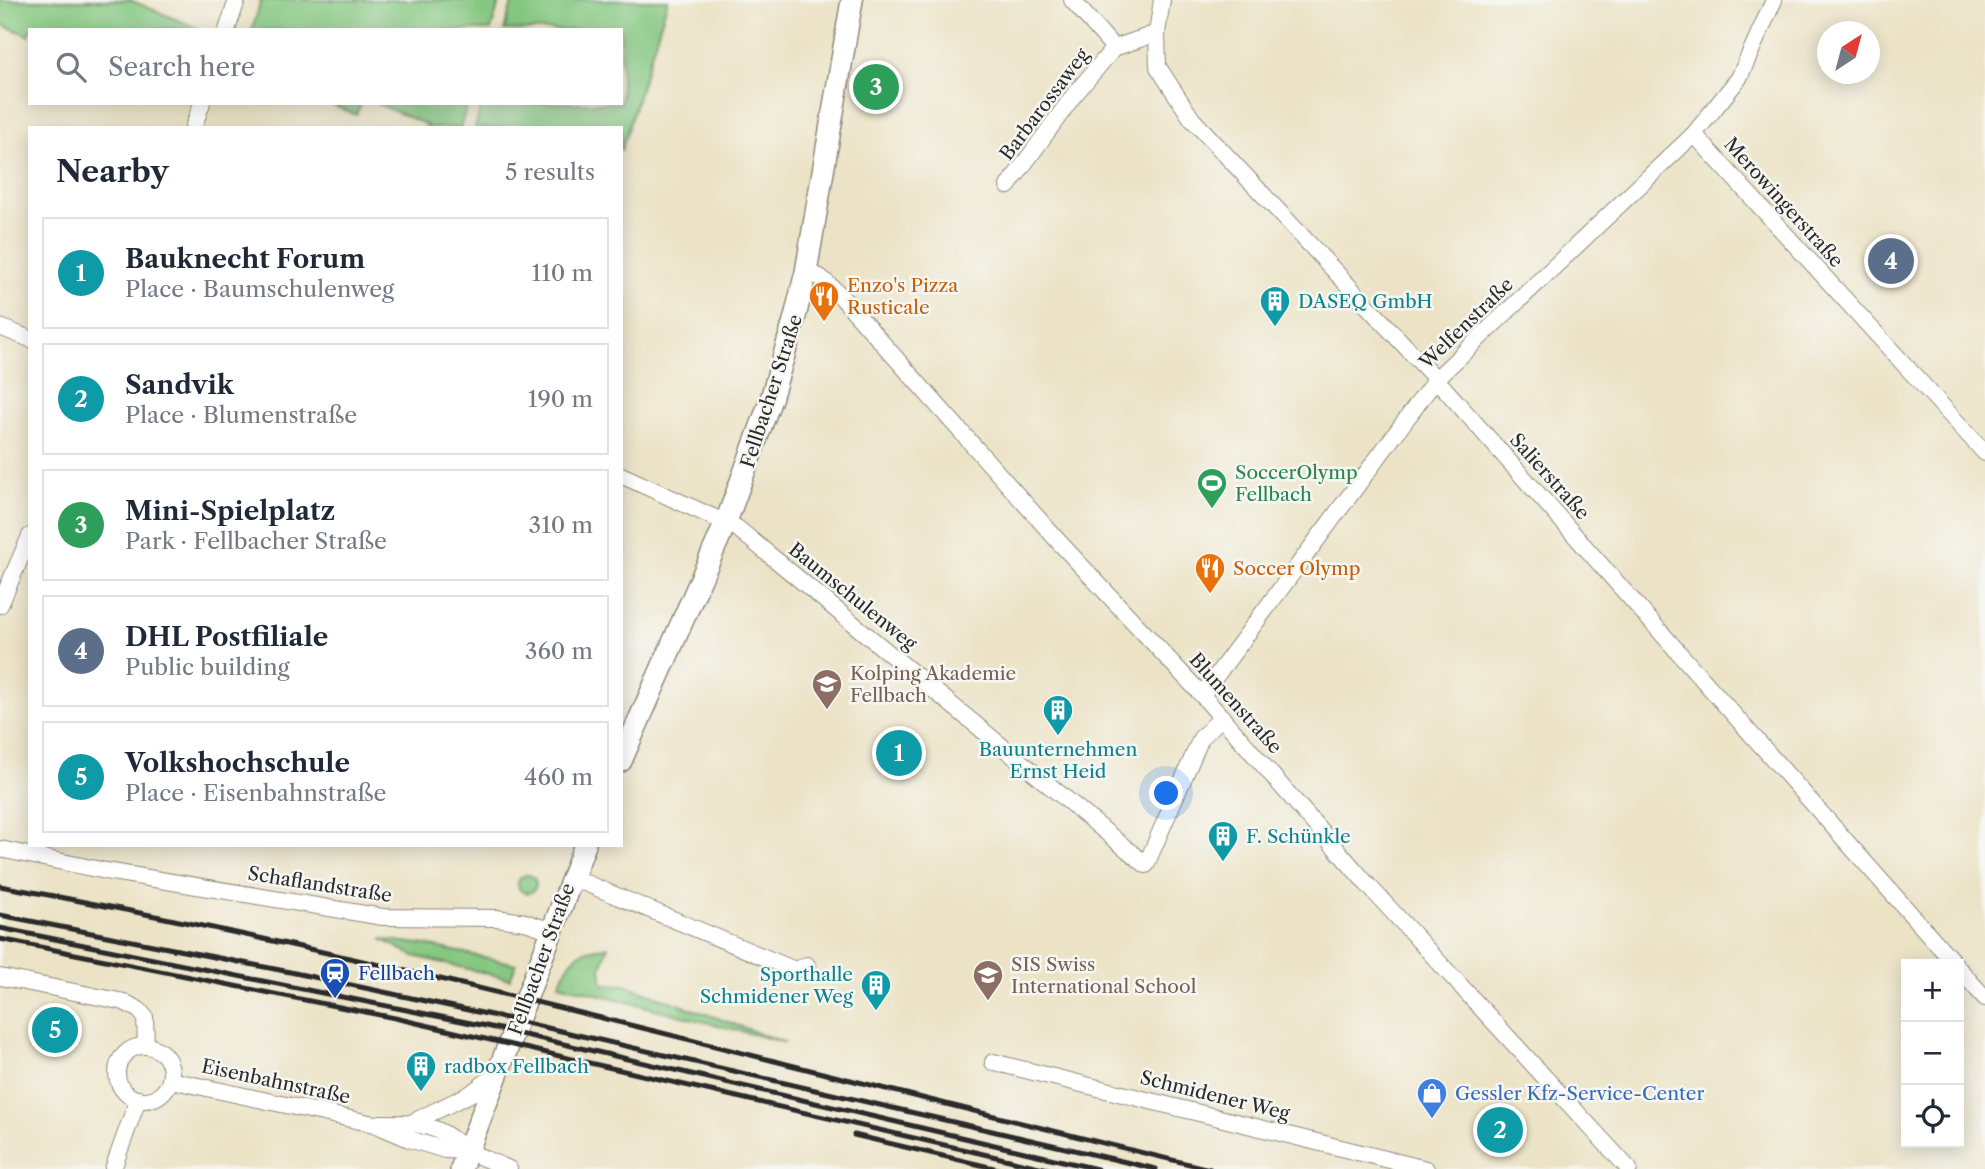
<!DOCTYPE html>
<html lang="en">
<head>
<meta charset="utf-8">
<style>
  :root { --surface:#fff; --page:#f2f2f3; --text:#1f2937; --muted:#747a83; --line:#e0e1e3; --accent:#111827 }
  body { margin:0; font-family:"Libre Caslon Text",serif; background:var(--page); color:var(--text) }
  .controls { position:absolute; right:21px; bottom:21px; display:grid; overflow:hidden; border-radius:0px; box-shadow:0 4px 18px #0003 }
  .controls button { width:63px; height:63px; display:grid; place-items:center; padding:0; border:0; border-bottom:2px solid var(--line); background:var(--surface); color:var(--text); font:35px sans-serif }
  .compass { position:absolute; left:1817px; top:21px; width:63px; height:63px; border-radius:50%; background:var(--surface); box-shadow:0 4px 18px #0003; rotate:36deg }
  .you { position:absolute; left:1167px; top:794px; width:24px; height:24px; margin:-18px; border:5px solid #fff; border-radius:50%; background:#1a73e8; box-shadow:0 0 0 10px #1a73e833 }
  .badge { display:grid; place-items:center; width:46px; height:46px; border-radius:50%; background:var(--accent); color:#fff; font-size:23px; font-weight:700 }
  .pin { position:absolute; translate:-50% -50%; border:4px solid #fff; box-shadow:0 2px 7px #0006 }
  .list { margin:0; padding:0; list-style:none }
  h2 { display:flex; justify-content:space-between; align-items:center; height:91px; margin:0; padding:0 28px; font-size:30px }
  h2 small { font-size:23px; font-weight:400; color:var(--muted) }
  .list li { display:grid; grid-template-columns:46px 1fr auto; gap:21px; align-items:center; box-sizing:border-box; height:112px; margin:0 14px 14px; padding:0 14px; border:2px solid var(--line); border-radius:0px }
  .list b { display:block; font-size:26px; white-space:nowrap }
  .list p { margin:0; font-size:23px; white-space:nowrap; color:var(--muted) }
  .list em { font-size:23px; font-style:normal; color:var(--muted) }
  .icon { flex:none; width:38px; height:38px; fill:none; stroke:currentColor; stroke-width:2; stroke-linecap:round; stroke-linejoin:round }
  .map { position:relative; flex:none; width:1985px; height:1169px; overflow:hidden }
  .search { position:absolute; background:var(--surface); box-shadow:0 4px 18px #0003; left:28px; top:28px; width:595px; height:77px; display:flex; align-items:center; gap:18px; box-sizing:border-box; padding:0 24px; border-radius:0px; color:var(--muted); font-size:26px }
  .panel { position:absolute; background:var(--surface); box-shadow:0 4px 18px #0003; left:28px; top:126px; width:595px; height:721px; border-radius:0px }
  .map>svg:first-child { display:block }
  .green { fill:#85c780; stroke:#587956; stroke-width:2 }
  .lines { fill:none; stroke-linecap:round; stroke-linejoin:round }
  .street-casing { stroke:#8c8778; stroke-width:18 }
  .secondary-casing { stroke:#8c8778; stroke-width:24 }
  .street { stroke:#fff; stroke-width:16 }
  .secondary { stroke:#fff; stroke-width:21 }
  .rail { stroke:#2b2b2b; stroke-width:5 }
  .labels { text-anchor:middle; stroke-width:5; stroke-linejoin:round; paint-order:stroke }
  .street-label { font-size:19px; fill:#2b2b2b; stroke:#f6f6f2 }
  .food-label { font-size:19px; fill:#c56008; stroke:#f6f6f2; text-anchor:start }
  .culture-label { font-size:19px; fill:#0d838f; stroke:#f6f6f2; text-anchor:start }
  .leisure-label { font-size:19px; fill:#27864d; stroke:#f6f6f2; text-anchor:start }
  .education-label { font-size:19px; fill:#785e54; stroke:#f6f6f2; text-anchor:start }
  .transit-label { font-size:19px; fill:#164399; stroke:#f6f6f2; text-anchor:start }
  .shop-label { font-size:19px; fill:#366cbe; stroke:#f6f6f2; text-anchor:start }
</style>
</head>
<body>
<div class="map">
<svg width="1985" height="1169" viewBox="0 0 1985 1169">
  <rect width="100%" height="100%" fill="#f6f6f2"/>
  <filter id="ink" filterUnits="userSpaceOnUse"><feTurbulence type="fractalNoise" baseFrequency=".0143" numOctaves="2"/><feDisplacementMap in="SourceGraphic" scale="14" xChannelSelector="R" yChannelSelector="G"/><feConvolveMatrix kernelMatrix="1 2 1 2 8 2 1 2 1" color-interpolation-filters="sRGB"/></filter>
  <filter id="wash" filterUnits="userSpaceOnUse"><feTurbulence type="fractalNoise" baseFrequency=".00686" numOctaves="4" result="noise"/><feDisplacementMap in="SourceGraphic" scale="28" xChannelSelector="R" yChannelSelector="G"/><feGaussianBlur stdDeviation="1.57" result="paint"/><feColorMatrix in="noise" values="0 0 0 0 0 0 0 0 0 0 0 0 0 0 0 0 0 1.4 0 .05"/><feComposite in="paint" operator="in"/></filter>
  <g filter="url(#wash)">
    <rect width="100%" height="100%" fill="#ece3c6"/>
    <!-- green -->
    <g class="green">
      <path d="M 0,0 L 130,0 L 199,29 L 30,30 L 30,36 L 0,24 Z"/>
      <path d="M 261,0 L 500,0 L 491,30 L 252,30 Z"/>
      <path d="M 513,0 L 668,0 L 621,151 L 621,128 L 475,128 L 482,103 L 621,103 L 621,30 L 504,30 Z"/>
      <path d="M 869,76 L 888,78 L 888,92 L 880,92 L 878,101 L 866,99 L 863,83 L 868,81 Z"/>
      <path d="M 328,103 L 361,103 L 356,115 Z"/>
      <path d="M 376,103 L 468,103 L 460,128 L 426,128 L 427,125 Z"/>
      <circle cx="527" cy="884" r="9"/>
      <path d="M 381,939 L 426,945 L 516,964 L 510,979 L 414,956 Z"/>
      <path d="M 608,947 L 601,969 L 603,984 L 626,985 L 786,1043 L 559,984 C 572,957 576,949 608,947 Z"/>
    </g>
  </g>
  <g filter="url(#ink)">
    <g class="lines">
      <!-- street casing -->
      <g class="street-casing">
        <g id="street">
          <path d="M 1072,0 L 1114,48"/>
          <path d="M 1162,0 L 1157,33 L 1158,67 L 1192,119 L 1436,379 L 1955,964"/>
          <path d="M 227,30 L 237,0"/>
          <path d="M 193,128 L 202,103"/>
          <path d="M 1694,134 L 1985,453"/>
          <path d="M 1008,186 L 1074,95 L 1114,48 L 1157,33"/>
          <path d="M 806,272 L 820,277 L 837,292 L 1059,542 L 1202,695 L 1367,884 L 1629,1169"/>
          <path d="M 0,327 L 30,339"/>
          <path d="M 621,475 L 737,528 L 1146,865 L 1201,738 L 1222,717"/>
          <path d="M 0,605 L 30,536"/>
          <path d="M 1202,695 L 1436,379 L 1694,134 L 1739,78 L 1774,0"/>
          <path d="M 0,849 L 106,871 L 383,917 L 496,918 L 525,922 L 552,931"/>
          <path d="M 571,877 L 795,970 L 807,965"/>
          <path d="M 1959,969 L 1985,998"/>
          <path d="M 0,977 L 124,1002 L 139,1010 L 145,1017 L 146,1046"/>
          <circle cx="144" cy="1073" r="27"/>
          <path d="M 993,1062 L 1426,1169"/>
          <path d="M 170,1080 L 374,1124 L 409,1139 L 445,1150 L 467,1151 L 509,1169"/>
          <path d="M 380,1123 C 419,1123 438,1123 467,1151"/>
          <path d="M 411,1123 L 470,1094 L 498,1073"/>
          <path d="M 113,1169 L 138,1099"/>
        </g>
      </g>
      <!-- secondary casing -->
      <g class="secondary-casing">
        <g id="secondary">
          <path d="M 621,761 L 726,522 L 771,399 L 794,321 L 806,272 L 852,0"/>
          <path d="M 461,1169 L 585,845"/>
        </g>
      </g>
      <!-- street -->
      <use href="#street" class="street"/>
      <!-- secondary -->
      <use href="#secondary" class="secondary"/>
      <!-- rail -->
      <g class="rail">
        <path d="M 0,886 C 408,960 808,1073 1210,1169"/>
        <path d="M 0,915 L 290,972 L 496,1016 L 1156,1169"/>
        <path d="M 0,928 L 491,1027 L 1097,1169"/>
        <path d="M 0,939 L 395,1018 L 1048,1169"/>
        <path d="M 854,1135 L 998,1169"/>
      </g>
    </g>
  </g>
  <!-- icons -->
  <defs>
    <g id="restaurant-pin" transform="scale(1.575)"><path d="M0 17L-7.5 6A9.5 9.5 0 1 1 7.5 6Z" fill="#e8710a" stroke="#f6f6f2"/><path d="M-5-6h1v4h1v-4h1v4h1v-4h1v5L-1.5 .5V6h-2V.5L-5-1ZM5-6V6H3V1.5H1.5Q1.5-4 5-6Z" fill="#fff"/></g>
    <g id="building-pin" transform="scale(1.575)"><path d="M0 17L-7.5 6A9.5 9.5 0 1 1 7.5 6Z" fill="#0f9aa8" stroke="#f6f6f2"/><path d="M-4-6H4V6H1V3H-1V6H-4ZM-2.5-4.3h1.7v1.8h-1.7ZM.8-4.3h1.7v1.8H.8ZM-2.5-1h1.7V.8h-1.7ZM.8-1h1.7V.8H.8Z" fill="#fff"/></g>
    <g id="stadium-pin" transform="scale(1.575)"><path d="M0 17L-7.5 6A9.5 9.5 0 1 1 7.5 6Z" fill="#2e9e5b" stroke="#f6f6f2"/><path d="M0-5a6.5 5 0 1 0 0 10a6.5 5 0 1 0 0-10ZM-3.5-1.8h7v3.6h-7Z" fill="#fff"/></g>
    <g id="school-pin" transform="scale(1.575)"><path d="M0 17L-7.5 6A9.5 9.5 0 1 1 7.5 6Z" fill="#8d6e63" stroke="#f6f6f2"/><path d="M0-5L7-2L0 1L-7-2ZM-4 1L0 2.5L4 1V4Q0 6-4 4Z" fill="#fff"/></g>
    <g id="station-pin" transform="scale(1.575)"><path d="M0 17L-7.5 6A9.5 9.5 0 1 1 7.5 6Z" fill="#1a4fb4" stroke="#f6f6f2"/><path d="M-3-6H3Q5-6 5-4V2Q5 4 3 4L4.5 6H3L1.5 4h-3L-3 6H-4.5L-3 4Q-5 4-5 2V-4Q-5-6-3-6ZM-3.5-4v3h7v-3ZM-3.5 1v1.5H-2V1ZM2 1v1.5H3.5V1Z" fill="#fff"/></g>
    <g id="shop-pin" transform="scale(1.575)"><path d="M0 17L-7.5 6A9.5 9.5 0 1 1 7.5 6Z" fill="#3f7fe0" stroke="#f6f6f2"/><path d="M-5-2.5h2.3a2.7 3.5 0 0 1 5.4 0H5L5.5 6h-11ZM-1.5-2.5h3a1.5 2.3 0 0 0-3 0Z" fill="#fff"/></g>
  </defs>
  <g fill-rule="evenodd">
    <use href="#restaurant-pin" x="824" y="296"/>
    <use href="#building-pin" x="1275" y="301"/>
    <use href="#stadium-pin" x="1212" y="483"/>
    <use href="#restaurant-pin" x="1210" y="568"/>
    <use href="#school-pin" x="827" y="684"/>
    <use href="#building-pin" x="1058" y="710"/>
    <use href="#building-pin" x="1223" y="836"/>
    <use href="#station-pin" x="335" y="973"/>
    <use href="#school-pin" x="988" y="975"/>
    <use href="#building-pin" x="876" y="985"/>
    <use href="#building-pin" x="421" y="1066"/>
    <use href="#shop-pin" x="1432" y="1093"/>
  </g>
  <g class="labels">
    <!-- street labels -->
    <g class="street-label">
      <text transform="translate(1044 104) rotate(-53)" y="7">Barbarossaweg</text>
      <text transform="translate(1784 202) rotate(48)" y="7">Merowingerstraße</text>
      <text transform="translate(1466 323) rotate(-44)" y="7">Welfenstraße</text>
      <text transform="translate(771 391) rotate(-72)" y="7">Fellbacher Straße</text>
      <text transform="translate(1550 476) rotate(48)" y="7">Salierstraße</text>
      <text transform="translate(853 596) rotate(39)" y="7">Baumschulenweg</text>
      <text transform="translate(1236 703) rotate(48)" y="7">Blumenstraße</text>
      <text transform="translate(320 884) rotate(9)" y="7">Schaflandstraße</text>
      <text transform="translate(541 959) rotate(-70)" y="7">Fellbacher Straße</text>
      <text transform="translate(276 1081) rotate(12)" y="7">Eisenbahnstraße</text>
      <text transform="translate(1215 1095) rotate(14)" y="7">Schmidener Weg</text>
    </g>
    <!-- food labels -->
    <g class="food-label">
      <text x="847" y="292">Enzo's Pizza<tspan x="847" dy="22">Rusticale</tspan></text>
      <text x="1233" y="575">Soccer Olymp</text>
    </g>
    <!-- culture labels -->
    <g class="culture-label">
      <text x="1298" y="308">DASEQ GmbH</text>
      <text x="1058" y="756" text-anchor="middle">Bauunternehmen<tspan x="1058" dy="22">Ernst Heid</tspan></text>
      <text x="1246" y="843">F. Schünkle</text>
      <text x="853" y="981" text-anchor="end">Sporthalle<tspan x="853" dy="22">Schmidener Weg</tspan></text>
      <text x="444" y="1073">radbox Fellbach</text>
    </g>
    <!-- leisure labels -->
    <g class="leisure-label">
      <text x="1235" y="479">SoccerOlymp<tspan x="1235" dy="22">Fellbach</tspan></text>
    </g>
    <!-- education labels -->
    <g class="education-label">
      <text x="850" y="680">Kolping Akademie<tspan x="850" dy="22">Fellbach</tspan></text>
      <text x="1011" y="971">SIS Swiss<tspan x="1011" dy="22">International School</tspan></text>
    </g>
    <!-- transit labels -->
    <g class="transit-label">
      <text x="358" y="980">Fellbach</text>
    </g>
    <!-- shop labels -->
    <g class="shop-label">
      <text x="1455" y="1100">Gessler Kfz-Service-Center</text>
    </g>
  </g>
</svg>
<div class="controls">
<button>+</button>
<button>−</button>
<button><svg class="icon" aria-label="locate" viewBox="0 0 24 24"><circle cx="12" cy="12" r="6"/><path d="M12 2v4M12 18v4M2 12h4M18 12h4"/></svg></button>
</div>
<svg class="compass" viewBox="-18 -18 36 36"><path d="M0-13l5 13h-10z" fill="#e53935"/><path d="M0 13l5-13h-10z" fill="#747a83"/></svg>
<div class="you"></div>
<div class="pin badge" style="left:899px;top:753px;background:#0f9aa8">1</div>
<div class="pin badge" style="left:1500px;top:1130px;background:#0f9aa8">2</div>
<div class="pin badge" style="left:876px;top:87px;background:#2e9e5b">3</div>
<div class="pin badge" style="left:1891px;top:261px;background:#5c6f8a">4</div>
<div class="pin badge" style="left:55px;top:1030px;background:#0f9aa8">5</div>
<div class="search"><svg class="icon" aria-label="search" viewBox="0 0 24 24"><circle cx="10" cy="10" r="6"/><path d="M15 15l6 6"/></svg>Search here</div>
<section class="panel">
<h2>Nearby<small>5 results</small></h2>
<ul class="list">
<li><span class="badge" style="background:#0f9aa8">1</span><div><b>Bauknecht Forum</b><p>Place · Baumschulenweg</p></div><em>110 m</em></li>
<li><span class="badge" style="background:#0f9aa8">2</span><div><b>Sandvik</b><p>Place · Blumenstraße</p></div><em>190 m</em></li>
<li><span class="badge" style="background:#2e9e5b">3</span><div><b>Mini-Spielplatz</b><p>Park · Fellbacher Straße</p></div><em>310 m</em></li>
<li><span class="badge" style="background:#5c6f8a">4</span><div><b>DHL Postfiliale</b><p>Public building</p></div><em>360 m</em></li>
<li><span class="badge" style="background:#0f9aa8">5</span><div><b>Volkshochschule</b><p>Place · Eisenbahnstraße</p></div><em>460 m</em></li>
</ul>
</section>
</div>
</body>
</html>
